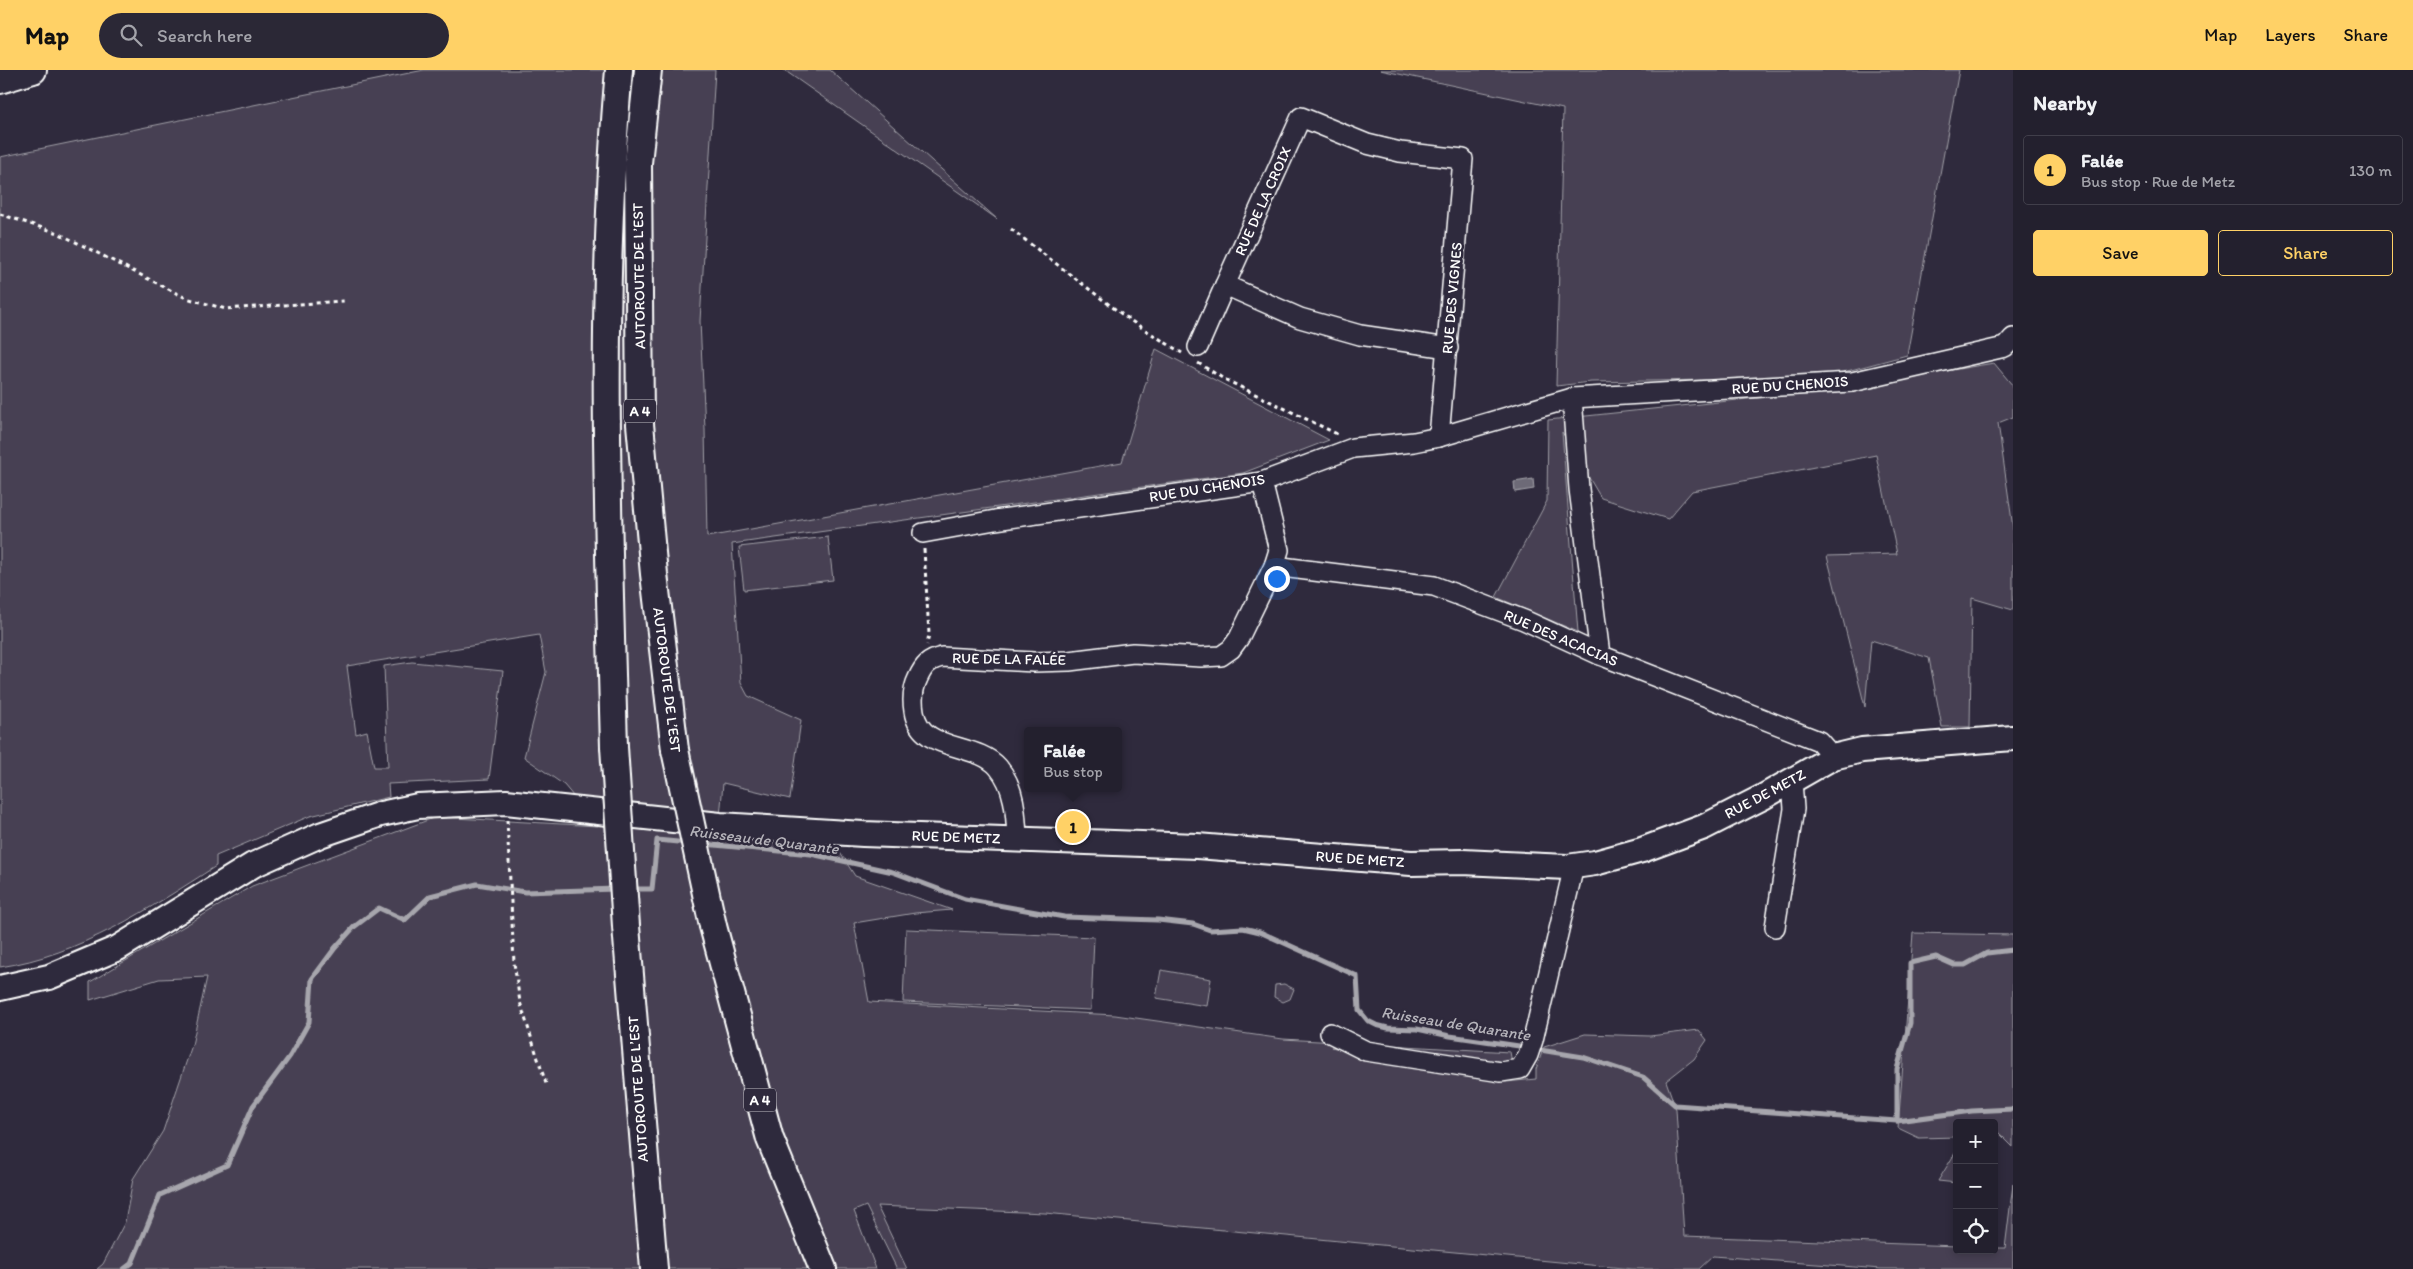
<!DOCTYPE html>
<html lang="en">
<head>
<meta charset="utf-8">
<style>
  :root { --surface:#23202e; --page:#2b2836; --text:#f1f3f6; --muted:#a3a3aa; --line:#403e4a; --accent:#ffd166 }
  body { margin:0; font-family:Itim,sans-serif; background:var(--page); color:var(--text) }
  .controls { position:absolute; right:15px; bottom:15px; display:grid; overflow:hidden; border-radius:5px; box-shadow:0 2px 8px #0003 }
  .controls button { width:45px; height:45px; display:grid; place-items:center; padding:0; border:0; border-bottom:1px solid var(--line); background:var(--surface); color:var(--text); font:25px sans-serif }
  .you { position:absolute; left:1276px; top:508px; width:18px; height:18px; margin:-12px; border:4px solid #fff; border-radius:50%; background:#1a73e8; box-shadow:0 0 0 8px #1a73e833 }
  .badge { display:grid; place-items:center; width:32px; height:32px; border-radius:50%; background:var(--accent); color:#111; font-size:16px; font-weight:700 }
  .pin { position:absolute; translate:-50% -50%; border:2px solid #fff; box-shadow:0 1px 5px #0006 }
  .popup { position:absolute; left:1024px; top:657px; width:98px; height:65px; box-sizing:border-box; display:grid; place-content:center; border-radius:5px; background:var(--surface); filter:drop-shadow(0 1px 4px #0005); font-size:16px; white-space:nowrap; color:var(--muted) }
  .popup b { font-size:19px; color:var(--text) }
  .popup::after { content:''; position:absolute; left:50%; top:100%; margin-left:-10px; border:10px solid transparent; border-top-color:var(--surface) }
  .list { margin:0; padding:0; list-style:none }
  h2 { display:flex; justify-content:space-between; align-items:center; height:65px; margin:0; padding:0 20px; font-size:21px }
  h2 small { font-size:16px; font-weight:400; color:var(--muted) }
  .list li { display:grid; grid-template-columns:32px 1fr auto; gap:15px; align-items:center; box-sizing:border-box; height:70px; margin:0 10px 10px; padding:0 10px; border:1px solid var(--line); border-radius:5px }
  .list b { display:block; font-size:19px; white-space:nowrap }
  .list p { margin:0; font-size:16px; white-space:nowrap; color:var(--muted) }
  .list em { font-size:16px; font-style:normal; color:var(--muted) }
  .actions { display:flex; gap:10px; padding:15px 20px }
  .actions a { flex:1; padding:11px 0; border:1px solid var(--accent); border-radius:5px; text-align:center; font-size:18px; color:var(--accent) }
  .actions .main { background:var(--accent); color:#111 }
  .icon { flex:none; width:28px; height:28px; fill:none; stroke:currentColor; stroke-width:2; stroke-linecap:round; stroke-linejoin:round }
  .map { position:relative; flex:none; width:2013px; height:1199px; overflow:hidden }
  header { display:flex; align-items:center; gap:30px; box-sizing:border-box; height:70px; padding:0 25px; background:var(--accent); color:#111 }
  header strong { font-size:24px }
  nav { display:flex; gap:28px; margin-inline-start:auto; font-size:18px }
  .search { width:350px; height:45px; background:var(--page); display:flex; align-items:center; gap:12px; box-sizing:border-box; padding:0 18px; border-radius:28px; color:var(--muted); font-size:19px }
  main { display:flex }
  aside { flex:1; background:var(--surface) }
  .map>svg:first-child { display:block }
  .green { fill:#464152; stroke:#a2a0a8 }
  .water { fill:#6d6a77; stroke:#a7a6ad }
  .lines { fill:none; stroke-linecap:round; stroke-linejoin:round }
  .stream { stroke:#a7a6ad; stroke-width:5 }
  .minor-casing { stroke:#fff; stroke-width:22 }
  .major-casing { stroke:#fff; stroke-width:28 }
  .highway-casing { stroke:#fff; stroke-width:30 }
  .path { stroke:#fff; stroke-width:3; stroke-dasharray:4 4; stroke-linecap:butt }
  .minor { stroke:#2f2a3d; stroke-width:19 }
  .major { stroke:#2f2a3d; stroke-width:24 }
  .highway { stroke:#2f2a3d; stroke-width:26 }
  .highway-bridge-casing { stroke:#fff; stroke-width:30; stroke-linecap:butt }
  .highway-bridge { stroke:#2f2a3d; stroke-width:26 }
  .labels { text-anchor:middle; stroke-width:5; stroke-linejoin:round; paint-order:stroke }
  .shield { fill:#2f2a3d; stroke:#c1bfc5; stroke-width:1 }
  .shield-label { font-size:14px; font-weight:bold; fill:#fff }
  .street-label { font-size:15px; fill:#fff; stroke:#2f2a3d }
  .water-label { font-size:16px; font-style:italic; fill:#b6b4bb; stroke:#2f2a3d }
</style>
</head>
<body>
<header>
<strong>Map</strong>
<div class="search"><svg class="icon" aria-label="search" viewBox="0 0 24 24"><circle cx="10" cy="10" r="6"/><path d="M15 15l6 6"/></svg>Search here</div>
<nav><a>Map</a><a>Layers</a><a>Share</a></nav>
</header>
<main>
<div class="map">
<svg width="2013" height="1199" viewBox="0 0 2013 1199">
  <rect width="100%" height="100%" fill="#2f2a3d"/>
  <filter id="ink" filterUnits="userSpaceOnUse"><feTurbulence type="fractalNoise" baseFrequency=".02" numOctaves="2"/><feDisplacementMap in="SourceGraphic" scale="10" xChannelSelector="R" yChannelSelector="G"/><feConvolveMatrix kernelMatrix="1 2 1 2 8 2 1 2 1" color-interpolation-filters="sRGB"/></filter>
  <g filter="url(#ink)">
    <!-- green -->
    <g class="green">
      <path d="M 424,0 L 715,0 L 700,251 L 705,359 L 707,467 L 1122,392 L 1156,279 L 1329,370 L 1243,403 L 732,474 L 741,613 L 748,626 L 801,650 L 790,729 L 723,713 L 718,770 L 835,775 L 855,806 L 952,840 L 915,843 L 854,853 L 869,932 L 1115,945 L 1283,969 L 1510,982 L 1513,998 L 1423,984 L 1331,977 L 1476,1008 L 1506,1012 L 1536,1009 L 1536,999 L 1544,977 L 1585,964 L 1650,966 L 1699,960 L 1707,970 L 1694,989 L 1666,1011 L 1676,1039 L 1684,1166 L 1957,1176 L 1957,1180 L 1994,1180 L 1994,1178 L 2005,1178 L 2013,1114 L 2013,1199 L 1881,1199 L 1713,1186 L 1699,1199 L 1633,1199 L 1045,1143 L 877,1136 L 907,1199 L 897,1199 L 866,1136 L 854,1141 L 876,1199 L 97,1199 L 103,1194 L 125,1152 L 133,1109 L 163,1061 L 192,975 L 207,907 L 159,909 L 90,930 L 90,912 L 252,816 L 436,747 L 598,756 L 564,715 L 524,687 L 546,602 L 539,565 L 347,596 L 356,664 L 367,661 L 374,697 L 388,697 L 384,596 L 412,592 L 503,601 L 489,709 L 388,714 L 389,727 L 310,746 L 216,786 L 216,796 C 149,839 80,885 0,897 L 0,87 Z"/>
      <path d="M 784,0 L 830,0 L 997,149 Z"/>
      <path d="M 1380,0 L 1959,0 L 1907,285 L 1821,308 L 1591,312 L 1556,316 L 1563,39 Z"/>
      <path d="M 1994,293 L 2013,316 L 2013,347 L 1998,353 L 2013,458 L 2013,540 L 1972,528 L 1970,657 L 1942,657 L 1929,588 L 1871,570 L 1865,637 L 1827,486 L 1897,484 L 1876,385 L 1692,421 L 1668,449 L 1601,428 L 1562,362 L 1578,562 L 1496,527 L 1547,431 L 1548,350 L 1833,320 Z"/>
      <path d="M 828,467 L 833,510 L 744,520 L 739,477 Z"/>
      <path d="M 906,859 L 1094,867 L 1091,940 L 903,932 Z"/>
      <path d="M 1913,863 L 2013,865 L 2013,1077 L 1998,1062 L 1994,1066 L 1994,1053 L 1957,1053 L 1957,1067 L 1919,1068 L 1898,1058 Z"/>
      <path d="M 1161,900 L 1211,909 L 1207,936 L 1156,928 Z"/>
      <path d="M 1284,914 L 1294,919 L 1290,929 L 1283,932 L 1274,927 L 1275,915 Z"/>
      <path d="M 1957,1080 L 1957,1113 L 1938,1111 Z"/>
    </g>
    <!-- water -->
    <path class="water" d="M 1533,409 L 1534,419 L 1515,422 L 1514,412 Z"/>
    <g class="lines">
      <!-- stream -->
      <g class="stream">
        <path d="M 704,774 L 811,784 L 893,802 L 965,829 L 1064,847 L 1158,850 L 1193,854 L 1210,860 L 1243,858 L 1260,862 L 1357,906 L 1359,940 L 1368,951 L 1376,955 L 1388,958 L 1417,959 L 1450,966 L 1526,977"/>
        <path d="M 630,819 L 652,819 L 657,770 L 688,773"/>
        <path d="M 1534,979 L 1583,987 L 1643,1007 L 1675,1035 L 1897,1051 L 1972,1041 L 2013,1039"/>
        <path d="M 1897,1051 L 1897,999 L 1910,953 L 1910,893 L 1936,887 L 1954,895 L 1965,895 L 1987,883 L 2013,880"/>
        <path d="M 124,1199 L 132,1193 L 160,1125 L 227,1095 L 253,1036 L 290,986 L 309,952 L 312,909 L 335,878 L 354,857 L 379,838 L 405,850 L 430,826 L 477,814 L 525,822 L 616,819"/>
      </g>
      <!-- minor casing -->
      <g class="minor-casing">
        <g id="minor">
          <path d="M 1225,215 L 1301,47 L 1367,74 L 1400,82 L 1463,89 L 1439,367"/>
          <path d="M 1198,277 L 1225,215 L 1300,248 L 1360,265 L 1448,278"/>
          <path d="M 1572,328 L 1852,312 L 2005,277 L 2013,268"/>
          <path d="M 923,463 L 995,450 L 1262,412 L 1353,378 L 1414,372 L 1439,367 L 1572,328 L 1579,419 L 1600,585"/>
          <path d="M 1274,496 L 1434,516 L 1524,550 L 1600,585 L 1819,671 L 1833,687"/>
          <path d="M 1017,769 C 1016,744 1015,717 998,697 C 975,671 920,683 914,641 C 912,629 913,618 918,608 C 924,595 929,590 942,587 L 1034,592 L 1069,591 L 1133,583 L 1201,587 L 1221,586 L 1231,579 L 1239,568 L 1274,496 L 1279,480 L 1262,412"/>
          <path d="M 1775,857 L 1794,739 L 1792,711"/>
          <path d="M 1330,963 L 1366,981 L 1501,1002 L 1520,999 L 1528,985 L 1533,970 L 1574,796"/>
        </g>
      </g>
      <!-- major casing -->
      <g class="major-casing">
        <path id="major" d="M 0,918 L 49,907 L 118,878 L 253,795 L 320,765 L 381,744 L 418,736 L 506,732 L 720,755 L 863,764 L 1197,776 L 1411,793 L 1463,792 L 1567,797 L 1595,793 L 1642,780 L 1704,757 L 1763,727 L 1833,687 L 1862,680 L 2013,668"/>
      </g>
      <!-- highway casing -->
      <g class="highway-casing">
        <g id="highway">
          <path d="M 648,0 L 638,93 L 640,354 L 654,504 L 675,680"/>
          <path d="M 0,10 L 33,0"/>
          <path d="M 614,677 C 608,452 599,225 619,0"/>
          <path d="M 626,856 L 654,1199"/>
          <path d="M 713,856 L 770,1069 L 823,1199"/>
        </g>
      </g>
      <!-- path -->
      <g class="path">
        <path d="M 0,144 L 58,163 L 186,228 L 226,239 L 344,231"/>
        <path d="M 1011,159 L 1128,249 L 1182,283"/>
        <path d="M 1198,293 L 1224,309 L 1339,365"/>
        <path d="M 924,479 L 929,564 L 927,575"/>
        <path d="M 507,750 L 514,893 L 520,932 L 547,1017"/>
      </g>
      <!-- minor -->
      <use href="#minor" class="minor"/>
      <!-- major -->
      <use href="#major" class="major"/>
      <!-- highway -->
      <use href="#highway" class="highway"/>
      <!-- highway-bridge casing -->
      <g class="highway-bridge-casing">
        <g id="highway-bridge">
          <path d="M 614,677 L 626,856"/>
          <path d="M 675,680 L 713,856"/>
        </g>
      </g>
      <!-- highway-bridge -->
      <use href="#highway-bridge" class="highway-bridge"/>
    </g>
  </g>
  <g class="labels">
    <!-- shield labels -->
    <g class="shield">
      <rect x="624" y="329.5" width="32" height="23" rx="4"/>
      <rect x="744" y="1018.5" width="32" height="23" rx="4"/>
    </g>
    <g class="shield-label">
      <text x="640" y="346">A 4</text>
      <text x="760" y="1035">A 4</text>
    </g>
    <!-- street labels -->
    <g class="street-label">
      <text transform="translate(1263 131) rotate(-66)" y="5">RUE DE LA CROIX</text>
      <text transform="translate(639 206) rotate(-91)" y="5">AUTOROUTE DE L’EST</text>
      <text transform="translate(1452 228) rotate(-85)" y="5">RUE DES VIGNES</text>
      <text transform="translate(1790 315) rotate(-4)" y="5">RUE DU CHENOIS</text>
      <text transform="translate(1207 418) rotate(-9)" y="5">RUE DU CHENOIS</text>
      <text transform="translate(1561 568) rotate(23)" y="5">RUE DES ACACIAS</text>
      <text transform="translate(1009 589) rotate(1)" y="5">RUE DE LA FALÉE</text>
      <text transform="translate(667 610) rotate(83)" y="5">AUTOROUTE DE L’EST</text>
      <text transform="translate(1765 724) rotate(-28)" y="5">RUE DE METZ</text>
      <text transform="translate(956 767) rotate(2)" y="5">RUE DE METZ</text>
      <text transform="translate(1360 789) rotate(4)" y="5">RUE DE METZ</text>
      <text transform="translate(638 1019) rotate(-94)" y="5">AUTOROUTE DE L’EST</text>
    </g>
    <!-- water labels -->
    <g class="water-label">
      <text transform="translate(764 769) rotate(7)" y="6">Ruisseau de Quarante</text>
      <text transform="translate(1456 953) rotate(9)" y="6">Ruisseau de Quarante</text>
    </g>
  </g>
</svg>
<div class="controls">
<button>+</button>
<button>−</button>
<button><svg class="icon" aria-label="locate" viewBox="0 0 24 24"><circle cx="12" cy="12" r="6"/><path d="M12 2v4M12 18v4M2 12h4M18 12h4"/></svg></button>
</div>
<div class="you"></div>
<div class="pin badge" style="left:1073px;top:757px">1</div>
<div class="popup"><b>Falée</b>Bus stop</div>
</div>
<aside>
<h2>Nearby<small></small></h2>
<ul class="list">
<li><span class="badge">1</span><div><b>Falée</b><p>Bus stop · Rue de Metz</p></div><em>130 m</em></li>
</ul>
<div class="actions"><a class="main">Save</a><a>Share</a></div>
</aside>
</main>
</body>
</html>
